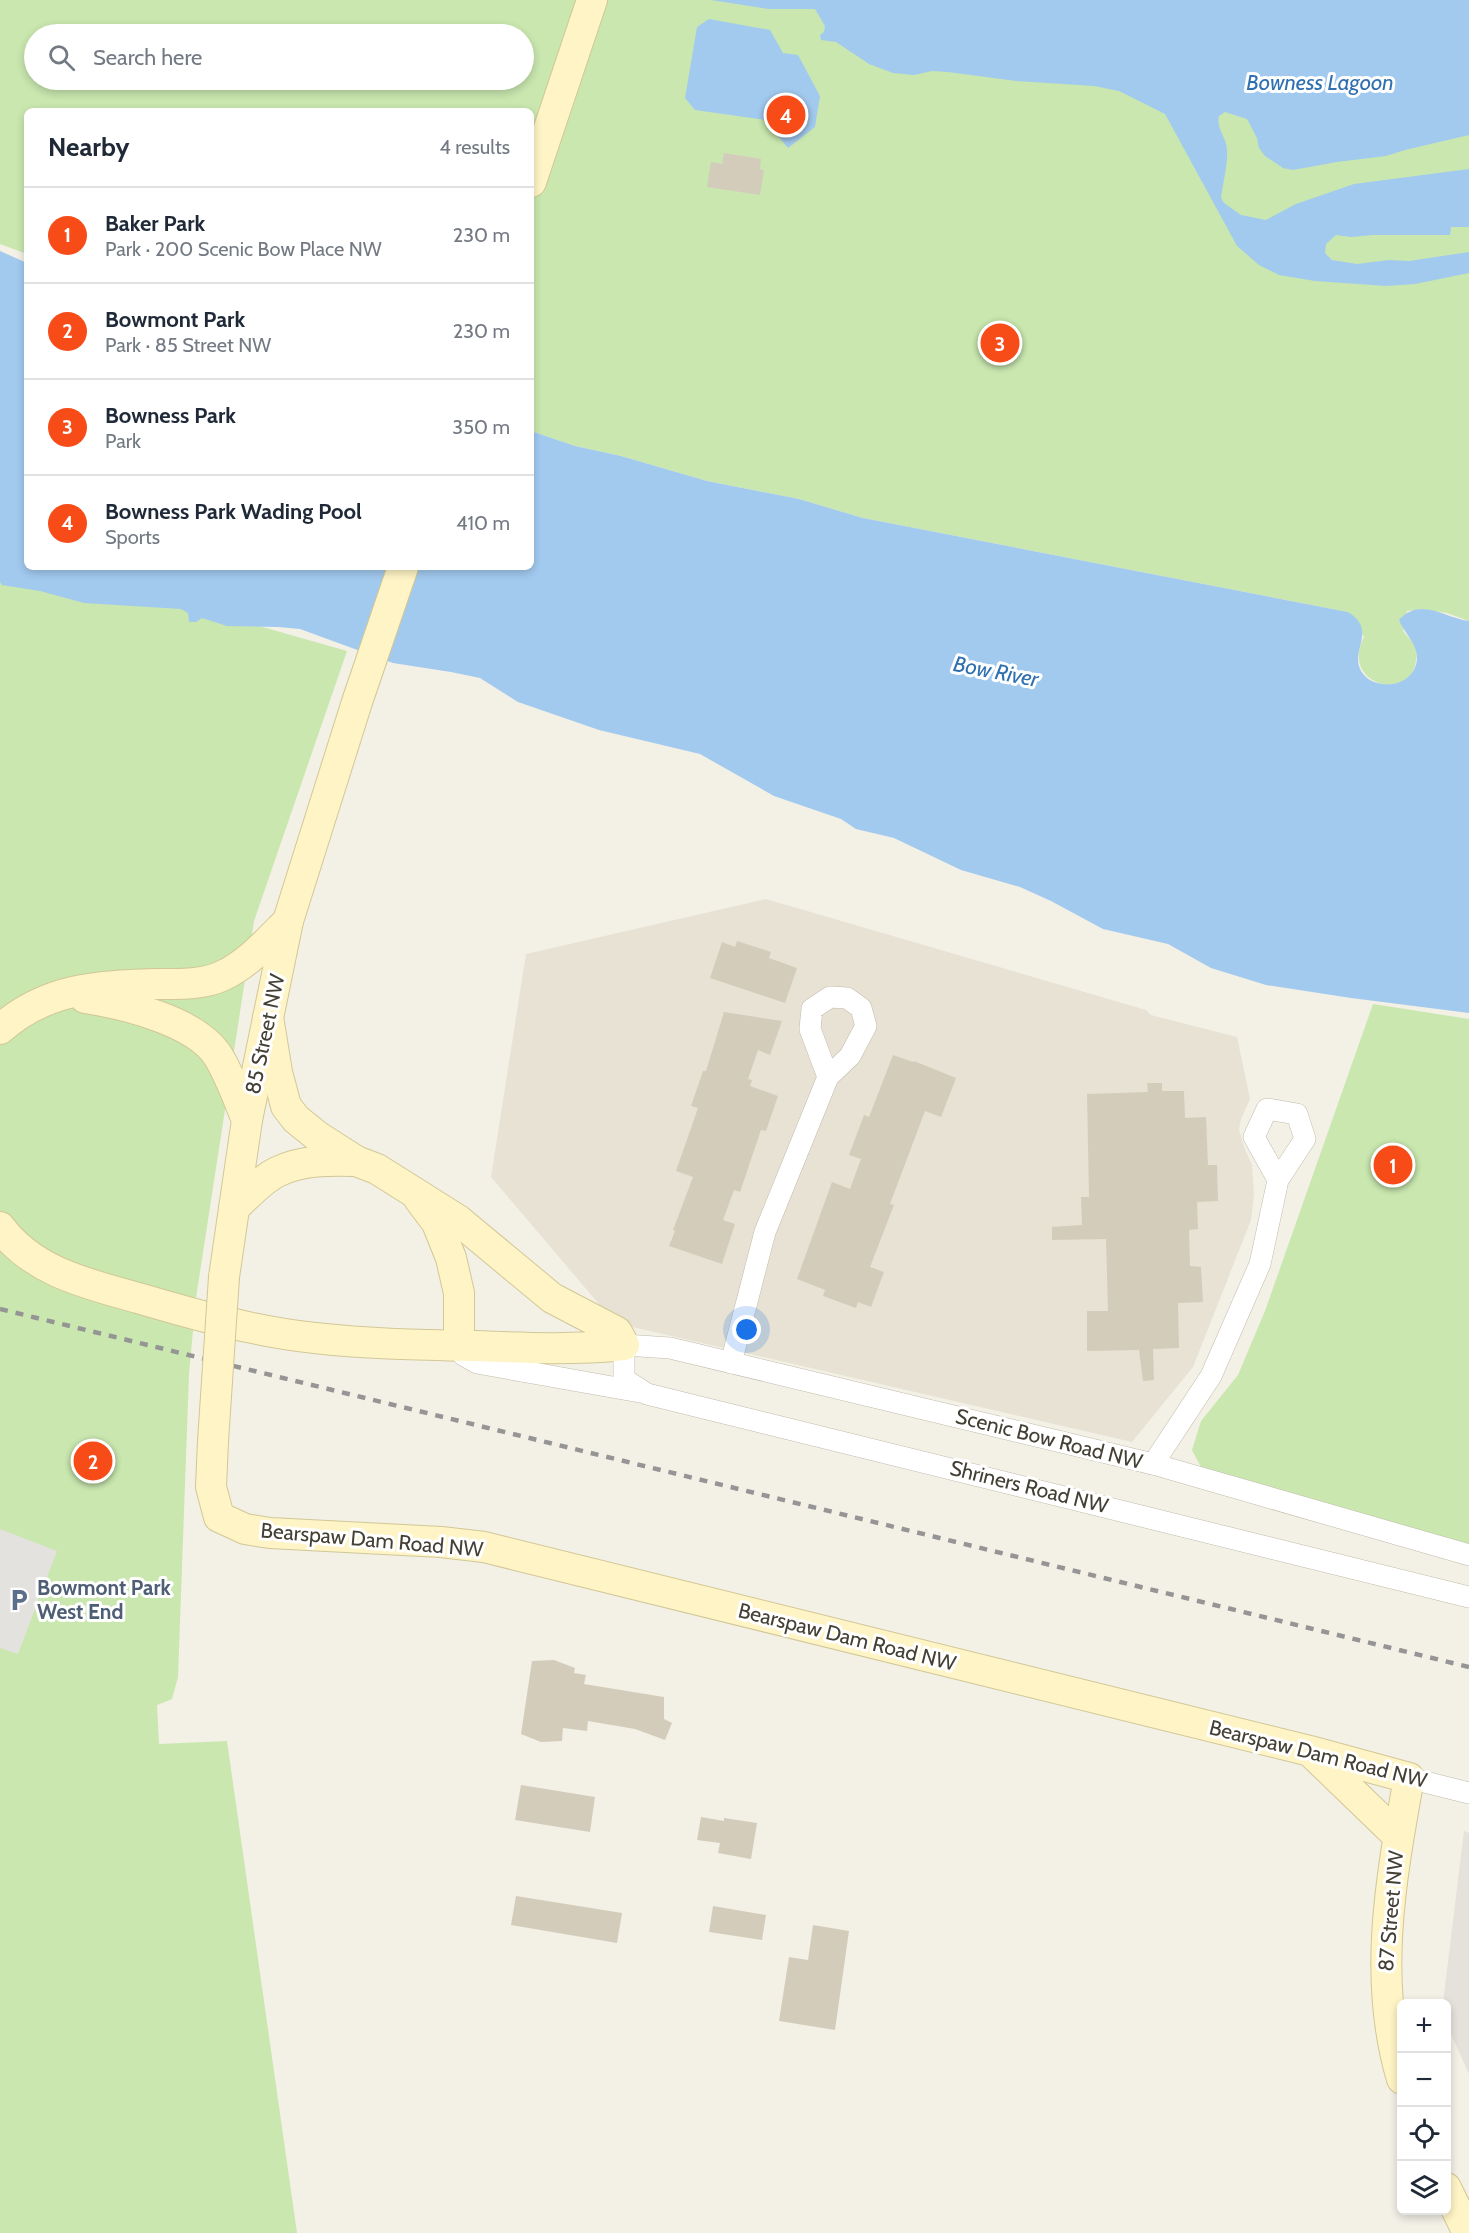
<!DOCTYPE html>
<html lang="en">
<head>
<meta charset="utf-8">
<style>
  :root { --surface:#fff; --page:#f6f6f7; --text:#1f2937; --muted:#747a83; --line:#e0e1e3; --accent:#f74b18 }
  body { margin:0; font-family:Cabin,sans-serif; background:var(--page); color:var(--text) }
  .controls { position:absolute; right:18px; bottom:18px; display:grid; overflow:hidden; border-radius:9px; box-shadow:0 3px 9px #0003 }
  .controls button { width:54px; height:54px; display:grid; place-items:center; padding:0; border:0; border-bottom:2px solid var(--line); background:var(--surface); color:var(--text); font:30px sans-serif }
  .you { position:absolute; left:747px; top:1330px; width:21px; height:21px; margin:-15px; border:4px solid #fff; border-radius:50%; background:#1a73e8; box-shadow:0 0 0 9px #1a73e833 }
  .badge { display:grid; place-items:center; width:39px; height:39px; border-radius:50%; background:var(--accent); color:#fff; font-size:20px; font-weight:700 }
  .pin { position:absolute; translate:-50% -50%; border:3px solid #fff; box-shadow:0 2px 6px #0006 }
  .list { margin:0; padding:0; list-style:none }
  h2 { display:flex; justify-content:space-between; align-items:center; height:78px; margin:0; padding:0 24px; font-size:26px }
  h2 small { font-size:20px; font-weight:400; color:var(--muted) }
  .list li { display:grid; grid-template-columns:39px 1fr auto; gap:18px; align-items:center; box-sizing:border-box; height:96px; padding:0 24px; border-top:2px solid var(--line) }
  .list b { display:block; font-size:22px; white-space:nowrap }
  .list p { margin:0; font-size:20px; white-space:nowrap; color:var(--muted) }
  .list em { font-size:20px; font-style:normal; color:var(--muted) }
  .icon { flex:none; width:33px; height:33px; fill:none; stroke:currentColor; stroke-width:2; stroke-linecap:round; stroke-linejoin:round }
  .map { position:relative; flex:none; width:1469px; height:2233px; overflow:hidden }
  .search { position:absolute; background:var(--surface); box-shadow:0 3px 9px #0003; left:24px; top:24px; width:510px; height:66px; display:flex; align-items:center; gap:15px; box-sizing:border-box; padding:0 21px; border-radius:33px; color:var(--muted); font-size:22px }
  .panel { position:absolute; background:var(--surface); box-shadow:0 3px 9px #0003; left:24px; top:108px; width:510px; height:462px; border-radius:9px }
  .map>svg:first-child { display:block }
  .residential { fill:#e7e2d4 }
  .industrial { fill:#e5e1db }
  .green { fill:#c9e7af; fill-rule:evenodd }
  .parking { fill:#e4e2de }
  .water { fill:#a2caef }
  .building { fill:#d4ccbb }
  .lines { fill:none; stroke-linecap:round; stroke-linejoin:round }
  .street-casing { stroke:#c1bbab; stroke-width:22 }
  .secondary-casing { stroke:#d2c796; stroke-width:32 }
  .street { stroke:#fff; stroke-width:21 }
  .secondary { stroke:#fef4c5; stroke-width:30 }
  .rail { stroke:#959595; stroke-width:4.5; stroke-dasharray:8 8; stroke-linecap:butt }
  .secondary-bridge-casing { stroke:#d2c796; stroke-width:32; stroke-linecap:butt }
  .secondary-bridge { stroke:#fef4c5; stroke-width:30 }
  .labels { text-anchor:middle; stroke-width:6; stroke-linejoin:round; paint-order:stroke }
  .street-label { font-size:21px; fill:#454035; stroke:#fff }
  .service-label { font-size:21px; font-weight:bold; fill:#4e5e75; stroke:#fff; text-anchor:start }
  .water-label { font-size:22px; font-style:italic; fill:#3070b0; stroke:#fff }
</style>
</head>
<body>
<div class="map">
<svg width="1469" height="2233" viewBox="0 0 1469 2233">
  <rect width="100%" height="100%" fill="#f3f0e6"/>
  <!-- residential -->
  <path class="residential" d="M 766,899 L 1146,1010 L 1151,1015 L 1237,1037 L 1250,1099 L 1241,1119 L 1239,1129 L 1244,1147 L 1252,1165 L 1254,1194 L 1251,1220 L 1193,1367 L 1132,1442 L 615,1323 L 491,1177 L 526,954 Z"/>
  <!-- industrial -->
  <path class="industrial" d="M 1464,1831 L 1469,1833 L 1469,2074 L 1447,2025 L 1446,2004 L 1443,2003 Z"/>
  <!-- green -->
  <g class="green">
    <path d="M 0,0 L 1469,0 L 1469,621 L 1447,613 L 1421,609 L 1407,611 L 1403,631 C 1407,636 1412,641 1415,646 C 1417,651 1417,656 1416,660 C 1412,703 1339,686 1364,637 L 1348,612 L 863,518 L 799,499 L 707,481 L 621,456 L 575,446 L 531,431 L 531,111 L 27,111 L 27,254 L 0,244 ZM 34,34 L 524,34 L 524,80 L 34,80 Z"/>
    <path d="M 0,552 L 27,567 L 52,567 L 347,651 L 254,921 L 196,1298 L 189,1374 L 178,1677 L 172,1699 L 157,1705 L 159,1744 L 227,1741 L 297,2233 L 0,2233 Z"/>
    <path d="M 1373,1004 L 1469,1019 L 1469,1547 L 1204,1473 L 1192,1450 L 1201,1421 L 1238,1375 L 1265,1311 Z"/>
  </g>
  <!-- parking -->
  <path class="parking" d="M 0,1529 L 57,1551 L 18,1654 L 0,1648 Z"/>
  <!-- water -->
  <g class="water">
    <path d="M 711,0 L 1469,0 L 1469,135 L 1405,150 L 1386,156 L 1337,162 L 1293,170 L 1283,168 L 1265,156 L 1259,148 L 1257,138 L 1247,119 L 1225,112 L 1219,116 C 1216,128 1226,137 1227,149 C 1228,165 1223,182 1221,198 L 1224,203 L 1241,215 L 1266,220 L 1296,204 L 1354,184 L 1469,169 L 1469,227 L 1451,227 L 1450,235 L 1373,235 L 1351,237 L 1336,235 L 1326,244 L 1325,253 L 1332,260 L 1357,264 L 1389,260 L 1409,261 L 1469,252 L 1469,273 L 1415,284 L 1386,286 L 1315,281 L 1279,275 L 1259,265 L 1237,246 L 1165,114 L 1119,91 L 1094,86 L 1016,81 L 948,72 L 932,71 L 914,75 L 893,73 L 869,64 L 836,42 L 821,40 L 820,35 L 824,32 L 825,26 L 815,9 L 769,9 Z"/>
    <path d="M 709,19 L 770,30 L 783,53 L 798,55 L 820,96 L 815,127 L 788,148 L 765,120 L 695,110 L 685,98 L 697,27 Z"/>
    <path d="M 0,251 L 27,263 L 27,567 L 531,567 L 531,431 L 575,446 L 621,456 L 707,481 L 799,499 L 863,518 L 1348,612 C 1381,632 1343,655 1366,677 C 1372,683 1383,685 1392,684 C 1409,682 1422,666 1415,648 C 1411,638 1403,630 1399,620 C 1420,596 1445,618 1469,621 L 1469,1013 L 1351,998 L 1266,985 L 1211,968 L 1168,944 L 1103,929 L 1051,901 L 1020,887 L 961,870 L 894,838 L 856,829 L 841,819 L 774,796 L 700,754 L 599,730 L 518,702 L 480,678 L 451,672 L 393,663 L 300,629 L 278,627 L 227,626 L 202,618 L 196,622 L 189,622 L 188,613 L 181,609 L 84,603 L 40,591 L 2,585 L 0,582 Z"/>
  </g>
  <!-- building -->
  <g class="building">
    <path d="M 724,153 L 761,159 L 760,169 L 764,170 L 760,195 L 707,187 L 711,162 L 722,164 Z"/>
    <path d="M 737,941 L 771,952 L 769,958 L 797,968 L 785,1003 L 710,978 L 722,942 L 735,947 Z"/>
    <path d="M 724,1012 L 782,1021 L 770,1055 L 758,1050 L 748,1079 L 752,1080 L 750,1086 L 778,1096 L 766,1131 L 761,1130 L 740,1192 L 734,1190 L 723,1220 L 735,1224 L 722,1264 L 669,1246 L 675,1231 L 673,1230 L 693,1177 L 676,1171 L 698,1108 L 691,1106 L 703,1071 L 706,1071 Z"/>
    <path d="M 893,1055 L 913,1062 L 914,1061 L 956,1078 L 941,1117 L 925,1111 L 890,1204 L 894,1205 L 870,1267 L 884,1272 L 871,1307 L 858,1302 L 856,1308 L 823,1296 L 825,1290 L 797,1279 L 832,1182 L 850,1189 L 861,1159 L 849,1155 L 864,1115 L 869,1117 Z"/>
    <path d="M 1147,1083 L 1162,1083 L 1162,1091 L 1184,1091 L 1185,1118 L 1206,1117 L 1208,1165 L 1217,1165 L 1218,1201 L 1197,1202 L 1198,1229 L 1189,1230 L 1190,1266 L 1201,1267 L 1203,1302 L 1178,1303 L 1179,1348 L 1153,1349 L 1154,1380 L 1143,1381 L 1139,1350 L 1087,1351 L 1087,1311 L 1108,1311 L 1106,1239 L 1052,1240 L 1052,1227 L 1082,1225 L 1081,1197 L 1089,1197 L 1087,1094 L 1148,1092 Z"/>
    <path d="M 554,1660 L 575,1668 L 574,1673 L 586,1675 L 584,1684 L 664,1697 L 664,1719 L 672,1723 L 665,1740 L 635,1729 L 588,1721 L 587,1731 L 563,1728 L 562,1741 L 541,1742 L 521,1734 L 532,1661 Z"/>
    <path d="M 521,1785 L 595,1797 L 590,1832 L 515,1820 Z"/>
    <path d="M 701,1817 L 724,1821 L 724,1818 L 757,1823 L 751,1859 L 718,1853 L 720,1843 L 697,1840 Z"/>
    <path d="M 516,1896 L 622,1913 L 617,1943 L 511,1925 Z"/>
    <path d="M 713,1906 L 766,1915 L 762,1940 L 709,1932 Z"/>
    <path d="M 813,1925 L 849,1931 L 835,2030 L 779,2021 L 789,1957 L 808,1960 Z"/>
  </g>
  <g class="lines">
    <!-- street casing -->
    <g class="street-casing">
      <g id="street">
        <path d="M 459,1346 L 463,1355 L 477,1363 L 640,1392"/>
        <path d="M 731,1363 L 765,1232 L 828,1077 L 850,1056 L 866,1026 L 861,1008 L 847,998 L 830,997 L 812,1009 L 810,1029 L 828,1077"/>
        <path d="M 1153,1464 L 1211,1376 L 1260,1264 L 1278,1180 L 1305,1139 L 1297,1114 L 1267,1109 L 1254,1137 L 1278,1180"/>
        <path d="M 1469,1555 L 1153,1464 L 670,1348 L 624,1345 L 624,1379 L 647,1394 L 1469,1597"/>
        <path d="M 1409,1778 L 1469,1793"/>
      </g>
    </g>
    <!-- secondary casing -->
    <g class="secondary-casing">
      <g id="secondary">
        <path d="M 531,182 L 592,0"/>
        <path d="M 85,998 C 124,1004 196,1021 218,1056 C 230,1075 238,1099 247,1120"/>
        <path d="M 0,1029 C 48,987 98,986 158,984 C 179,984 202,985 222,976 C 248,964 268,941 288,921"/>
        <path d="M 419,1199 L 437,1223 L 451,1258 L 459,1293 L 459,1346"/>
        <path d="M 234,1208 C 247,1196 261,1180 277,1172 C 301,1160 330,1160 356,1161"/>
        <path d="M 0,1227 C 33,1272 88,1284 138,1298 C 196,1315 256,1332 315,1338 C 368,1344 421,1345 474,1346 C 525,1348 573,1350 624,1345 L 617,1332 L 552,1298 L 458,1220 L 377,1169 L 356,1161 L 317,1136 L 296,1119 L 286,1106 L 277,1072 L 268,1017"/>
        <path d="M 224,1277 L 247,1120 L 288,921 L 357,702 L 403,567"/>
        <path d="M 213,1441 L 211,1487 L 219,1517 L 245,1529 L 270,1533 L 441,1542 L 484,1547 L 1310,1751 L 1409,1778 C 1391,1878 1372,1979 1402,2079"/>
        <path d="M 1312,1753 L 1398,1836"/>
        <path d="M 1446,2188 L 1468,2233"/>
      </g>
    </g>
    <!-- street -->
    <use href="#street" class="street"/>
    <!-- secondary -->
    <use href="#secondary" class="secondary"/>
    <!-- rail -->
    <path class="rail" d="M 0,1309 L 1469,1667"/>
    <!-- secondary-bridge casing -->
    <g class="secondary-bridge-casing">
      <path id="secondary-bridge" d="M 213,1441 L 224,1277"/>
    </g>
    <!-- secondary-bridge -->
    <use href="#secondary-bridge" class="secondary-bridge"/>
  </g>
  <!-- icons -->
  <defs>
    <g id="parking-bare" transform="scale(1.8)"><path d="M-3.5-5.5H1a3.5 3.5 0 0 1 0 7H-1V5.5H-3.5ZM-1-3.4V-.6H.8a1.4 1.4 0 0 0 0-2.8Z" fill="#5c6f8a" stroke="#fff" stroke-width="2.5" paint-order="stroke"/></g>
  </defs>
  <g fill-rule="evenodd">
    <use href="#parking-bare" x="19" y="1600"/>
  </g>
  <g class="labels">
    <!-- street labels -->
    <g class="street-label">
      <text transform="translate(265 1034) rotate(-78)" y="7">85 Street NW</text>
      <text transform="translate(1049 1439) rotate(14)" y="7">Scenic Bow Road NW</text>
      <text transform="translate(1029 1487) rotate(14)" y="7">Shriners Road NW</text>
      <text transform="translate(372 1540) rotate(5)" y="7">Bearspaw Dam Road NW</text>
      <text transform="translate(847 1637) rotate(14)" y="7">Bearspaw Dam Road NW</text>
      <text transform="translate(1318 1754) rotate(14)" y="7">Bearspaw Dam Road NW</text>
      <text transform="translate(1391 1911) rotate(-85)" y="7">87 Street NW</text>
    </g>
    <!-- service labels -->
    <g class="service-label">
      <text x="37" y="1595">Bowmont Park<tspan x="37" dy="24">West End</tspan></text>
    </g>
    <!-- water labels -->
    <g class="water-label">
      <text x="1320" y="90">Bowness Lagoon</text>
      <text transform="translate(996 671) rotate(11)" y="8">Bow River</text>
    </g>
  </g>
</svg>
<div class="controls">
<button>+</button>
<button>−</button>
<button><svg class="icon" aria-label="locate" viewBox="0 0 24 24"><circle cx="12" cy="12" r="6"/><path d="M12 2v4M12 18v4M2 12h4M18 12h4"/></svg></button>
<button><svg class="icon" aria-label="layers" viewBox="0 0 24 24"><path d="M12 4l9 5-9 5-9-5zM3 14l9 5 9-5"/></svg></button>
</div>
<div class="you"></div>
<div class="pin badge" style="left:1393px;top:1165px">1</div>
<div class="pin badge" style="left:93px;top:1461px">2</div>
<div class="pin badge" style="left:1000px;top:343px">3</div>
<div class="pin badge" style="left:786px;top:115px">4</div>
<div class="search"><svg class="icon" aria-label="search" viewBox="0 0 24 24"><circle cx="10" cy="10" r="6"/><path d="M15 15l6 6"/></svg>Search here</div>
<section class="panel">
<h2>Nearby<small>4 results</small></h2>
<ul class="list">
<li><span class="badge">1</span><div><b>Baker Park</b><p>Park · 200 Scenic Bow Place NW</p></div><em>230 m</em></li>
<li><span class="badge">2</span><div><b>Bowmont Park</b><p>Park · 85 Street NW</p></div><em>230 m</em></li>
<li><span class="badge">3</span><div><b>Bowness Park</b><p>Park</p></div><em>350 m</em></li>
<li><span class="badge">4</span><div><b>Bowness Park Wading Pool</b><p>Sports</p></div><em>410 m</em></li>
</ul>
</section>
</div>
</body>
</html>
